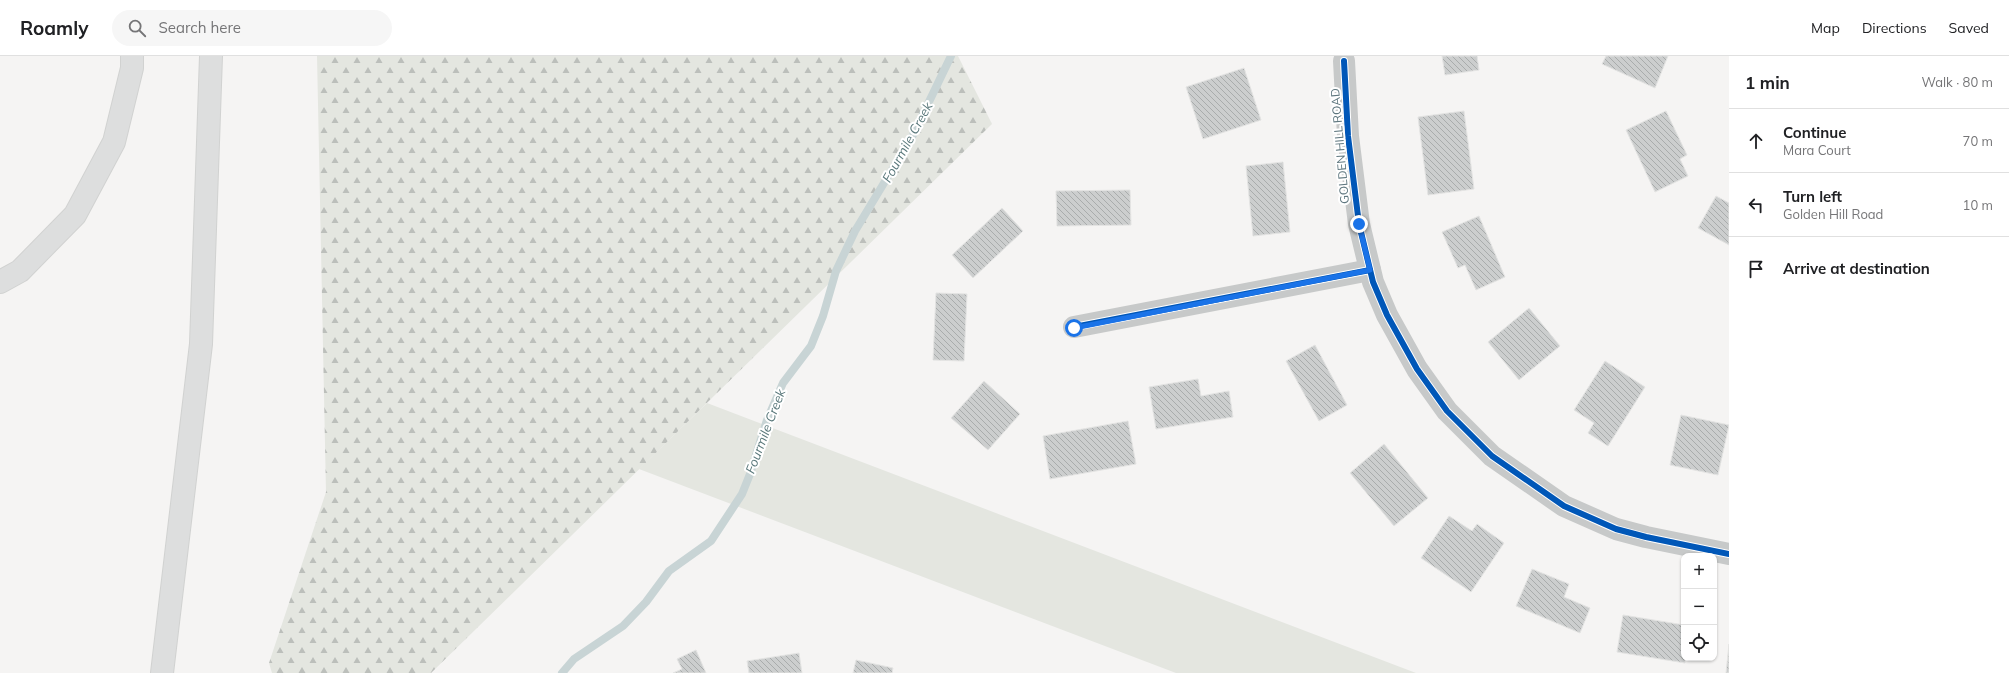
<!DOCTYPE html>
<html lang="en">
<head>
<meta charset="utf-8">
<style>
  :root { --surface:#fff; --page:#f6f6f6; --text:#202124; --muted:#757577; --line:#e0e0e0 }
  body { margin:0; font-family:Mulish,sans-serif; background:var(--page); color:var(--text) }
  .controls { position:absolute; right:12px; bottom:12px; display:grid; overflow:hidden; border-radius:8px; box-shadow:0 1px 3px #0004 }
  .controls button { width:36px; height:36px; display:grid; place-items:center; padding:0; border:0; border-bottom:1px solid var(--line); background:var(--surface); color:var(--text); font:20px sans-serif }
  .stop { position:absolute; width:12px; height:12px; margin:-9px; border:3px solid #1a73e8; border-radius:50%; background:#fff }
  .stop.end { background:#1a73e8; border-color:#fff; box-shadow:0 1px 4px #0008 }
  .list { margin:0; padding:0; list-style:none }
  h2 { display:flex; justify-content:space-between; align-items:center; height:52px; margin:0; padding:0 16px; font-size:17px }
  h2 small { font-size:13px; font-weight:400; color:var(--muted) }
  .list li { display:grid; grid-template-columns:26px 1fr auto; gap:12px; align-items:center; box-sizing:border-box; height:64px; padding:0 16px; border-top:1px solid var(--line) }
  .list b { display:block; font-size:15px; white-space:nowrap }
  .list p { margin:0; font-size:13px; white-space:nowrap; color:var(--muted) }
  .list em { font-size:13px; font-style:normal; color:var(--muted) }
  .icon { flex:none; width:22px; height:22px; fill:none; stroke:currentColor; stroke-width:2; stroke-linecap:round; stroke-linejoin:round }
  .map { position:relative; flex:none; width:1729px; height:617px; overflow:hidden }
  header { display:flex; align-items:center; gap:24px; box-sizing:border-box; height:56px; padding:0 20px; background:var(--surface); border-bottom:1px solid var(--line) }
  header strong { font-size:19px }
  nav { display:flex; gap:22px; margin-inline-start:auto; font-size:14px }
  .search { width:280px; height:36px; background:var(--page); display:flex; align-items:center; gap:10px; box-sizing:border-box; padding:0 14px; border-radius:22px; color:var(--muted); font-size:15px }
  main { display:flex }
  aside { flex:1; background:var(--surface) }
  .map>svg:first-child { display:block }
  .green { fill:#e4e6e0 }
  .forest { fill:url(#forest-firs) }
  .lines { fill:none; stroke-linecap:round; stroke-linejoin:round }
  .stream { stroke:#c8d4d5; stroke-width:8 }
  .building { fill:url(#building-back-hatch); stroke:#e4e4e3 }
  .motorway-casing { stroke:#d1d2d1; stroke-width:24 }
  .minor { stroke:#c7c9c9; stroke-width:22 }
  .motorway { stroke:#dddede; stroke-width:22 }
  .cycleway-casing { stroke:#fff; stroke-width:8 }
  .cycleway { stroke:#0057b8; stroke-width:6 }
  .route { stroke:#1a73e8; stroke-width:5 }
  .labels { text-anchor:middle; stroke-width:4; stroke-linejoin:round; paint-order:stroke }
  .street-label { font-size:12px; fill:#5f777f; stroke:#fff }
  .water-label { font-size:13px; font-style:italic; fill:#5a787b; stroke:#fff }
</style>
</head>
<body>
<header>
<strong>Roamly</strong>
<div class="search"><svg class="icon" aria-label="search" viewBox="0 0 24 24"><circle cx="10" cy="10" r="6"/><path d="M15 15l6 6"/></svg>Search here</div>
<nav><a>Map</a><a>Directions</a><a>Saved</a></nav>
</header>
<main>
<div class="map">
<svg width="1729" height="617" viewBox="0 0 1729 617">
  <defs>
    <pattern id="forest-firs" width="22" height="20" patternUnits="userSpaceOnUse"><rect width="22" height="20" fill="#e4e6e0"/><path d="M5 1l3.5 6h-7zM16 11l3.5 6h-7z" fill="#bcbfbb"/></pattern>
    <pattern id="building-back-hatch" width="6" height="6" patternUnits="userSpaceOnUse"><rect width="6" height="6" fill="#cccece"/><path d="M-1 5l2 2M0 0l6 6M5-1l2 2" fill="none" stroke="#a9acac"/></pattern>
  </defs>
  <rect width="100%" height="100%" fill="#f5f4f3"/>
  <!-- green -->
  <path class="green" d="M 707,347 L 1416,617 L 1176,617 L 639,413 Z"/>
  <!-- forest -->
  <path class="forest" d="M 317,0 L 958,0 L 992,68 L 431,617 L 272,617 L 269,607 L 326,436 Z"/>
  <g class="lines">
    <!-- stream -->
    <path class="stream" d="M 562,617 L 574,603 L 623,570 L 646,546 L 669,515 L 711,485 L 742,438 L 750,418 L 767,364 L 783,327 L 811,290 L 823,260 L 836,215 L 855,175 L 913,79 L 951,0"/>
  </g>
  <!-- building -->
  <g class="building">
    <path d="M 1442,0 L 1477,0 L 1479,14 L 1445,19 Z"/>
    <path d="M 1606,0 L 1668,0 L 1655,32 L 1602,8 Z"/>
    <path d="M 1244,12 L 1261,64 L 1203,83 L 1186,31 Z"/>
    <path d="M 1464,55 L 1474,133 L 1428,139 L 1418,61 Z"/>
    <path d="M 1666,55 L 1687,99 L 1680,103 L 1688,120 L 1655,136 L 1626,74 Z"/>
    <path d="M 1283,106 L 1290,176 L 1253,180 L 1246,110 Z"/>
    <path d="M 1130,134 L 1131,169 L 1057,170 L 1056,135 Z"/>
    <path d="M 1716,140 L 1729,147 L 1729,189 L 1698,172 Z"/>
    <path d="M 1002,152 L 1023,175 L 973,222 L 952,199 Z"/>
    <path d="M 1479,160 L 1505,221 L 1476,234 L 1465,209 L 1458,212 L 1442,176 Z"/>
    <path d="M 936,237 L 967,238 L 964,305 L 933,304 Z"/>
    <path d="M 1529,252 L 1560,290 L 1519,324 L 1488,286 Z"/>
    <path d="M 1315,289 L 1347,349 L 1319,365 L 1286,305 Z"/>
    <path d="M 1605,305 L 1645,331 L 1608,390 L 1588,377 L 1594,367 L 1574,354 Z"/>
    <path d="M 1198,323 L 1201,340 L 1229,335 L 1233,361 L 1156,373 L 1149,331 Z"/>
    <path d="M 984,325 L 1020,358 L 988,394 L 951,362 Z"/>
    <path d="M 1681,359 L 1729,369 L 1718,419 L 1670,409 Z"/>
    <path d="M 1128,365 L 1136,408 L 1050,423 L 1043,380 Z"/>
    <path d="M 1384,388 L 1428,442 L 1394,470 L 1350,417 Z"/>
    <path d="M 1449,460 L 1472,475 L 1477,468 L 1504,487 L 1471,536 L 1421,502 Z"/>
    <path d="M 1532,513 L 1569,528 L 1564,541 L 1590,552 L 1580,577 L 1516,550 Z"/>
    <path d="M 1623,559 L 1684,569 L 1685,607 L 1617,596 Z"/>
    <path d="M 1729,588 L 1729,617 L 1726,617 Z"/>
    <path d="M 696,594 L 706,617 L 673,617 L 682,613 L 677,603 Z"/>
    <path d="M 799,597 L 802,617 L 749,617 L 747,605 Z"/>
    <path d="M 856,604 L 893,612 L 892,617 L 853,617 Z"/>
  </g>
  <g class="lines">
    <!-- motorway casing -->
    <g class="motorway-casing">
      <g id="motorway">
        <path d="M 0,226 L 20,215 L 75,159 L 114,86 L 132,12 L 132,0"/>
        <path d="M 162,617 L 201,288 L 211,0"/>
      </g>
    </g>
    <!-- minor -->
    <g class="minor">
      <path d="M 1344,5 L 1348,80 L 1359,168 L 1373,226 L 1387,259 L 1417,313 L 1447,355 L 1492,400 L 1564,450 L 1616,473 L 1646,481 L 1729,498"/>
      <path d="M 1074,271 L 1370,214"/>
    </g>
    <!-- motorway -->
    <use href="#motorway" class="motorway"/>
    <!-- cycleway casing -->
    <g class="cycleway-casing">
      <g id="cycleway">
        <path d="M 1344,5 L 1348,80 L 1359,168 L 1373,226 L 1387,259 L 1417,313 L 1447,355 L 1492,400 L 1564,450 L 1616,473 L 1646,481 L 1729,498"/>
        <path d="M 1074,271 L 1370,214"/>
      </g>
    </g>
    <!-- cycleway -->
    <use href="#cycleway" class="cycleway"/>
  </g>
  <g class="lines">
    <!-- route -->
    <path class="route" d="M 1074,272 L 1370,214 L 1359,168"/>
  </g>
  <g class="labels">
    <!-- street labels -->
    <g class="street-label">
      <text transform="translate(1340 90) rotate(-95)" y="4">GOLDEN HILL ROAD</text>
    </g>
    <!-- water labels -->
    <g class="water-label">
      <text transform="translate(907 86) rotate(-61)" y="5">Fourmile Creek</text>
      <text transform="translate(765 375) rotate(-69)" y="5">Fourmile Creek</text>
    </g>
  </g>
</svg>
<div class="controls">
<button>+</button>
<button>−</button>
<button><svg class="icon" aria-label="locate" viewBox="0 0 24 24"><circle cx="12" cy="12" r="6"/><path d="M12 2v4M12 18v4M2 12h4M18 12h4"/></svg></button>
</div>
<div class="stop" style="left:1074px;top:272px"></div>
<div class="stop end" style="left:1359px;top:168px"></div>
</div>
<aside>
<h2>1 min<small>Walk · 80 m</small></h2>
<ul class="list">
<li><svg class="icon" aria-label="ahead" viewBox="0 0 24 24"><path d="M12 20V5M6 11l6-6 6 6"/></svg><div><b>Continue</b><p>Mara Court</p></div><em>70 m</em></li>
<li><svg class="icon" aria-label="left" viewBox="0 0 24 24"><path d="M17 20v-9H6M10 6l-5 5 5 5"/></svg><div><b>Turn left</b><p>Golden Hill Road</p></div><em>10 m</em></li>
<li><svg class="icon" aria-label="arrive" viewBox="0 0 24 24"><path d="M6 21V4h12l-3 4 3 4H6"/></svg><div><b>Arrive at destination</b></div></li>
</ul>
</aside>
</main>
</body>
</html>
